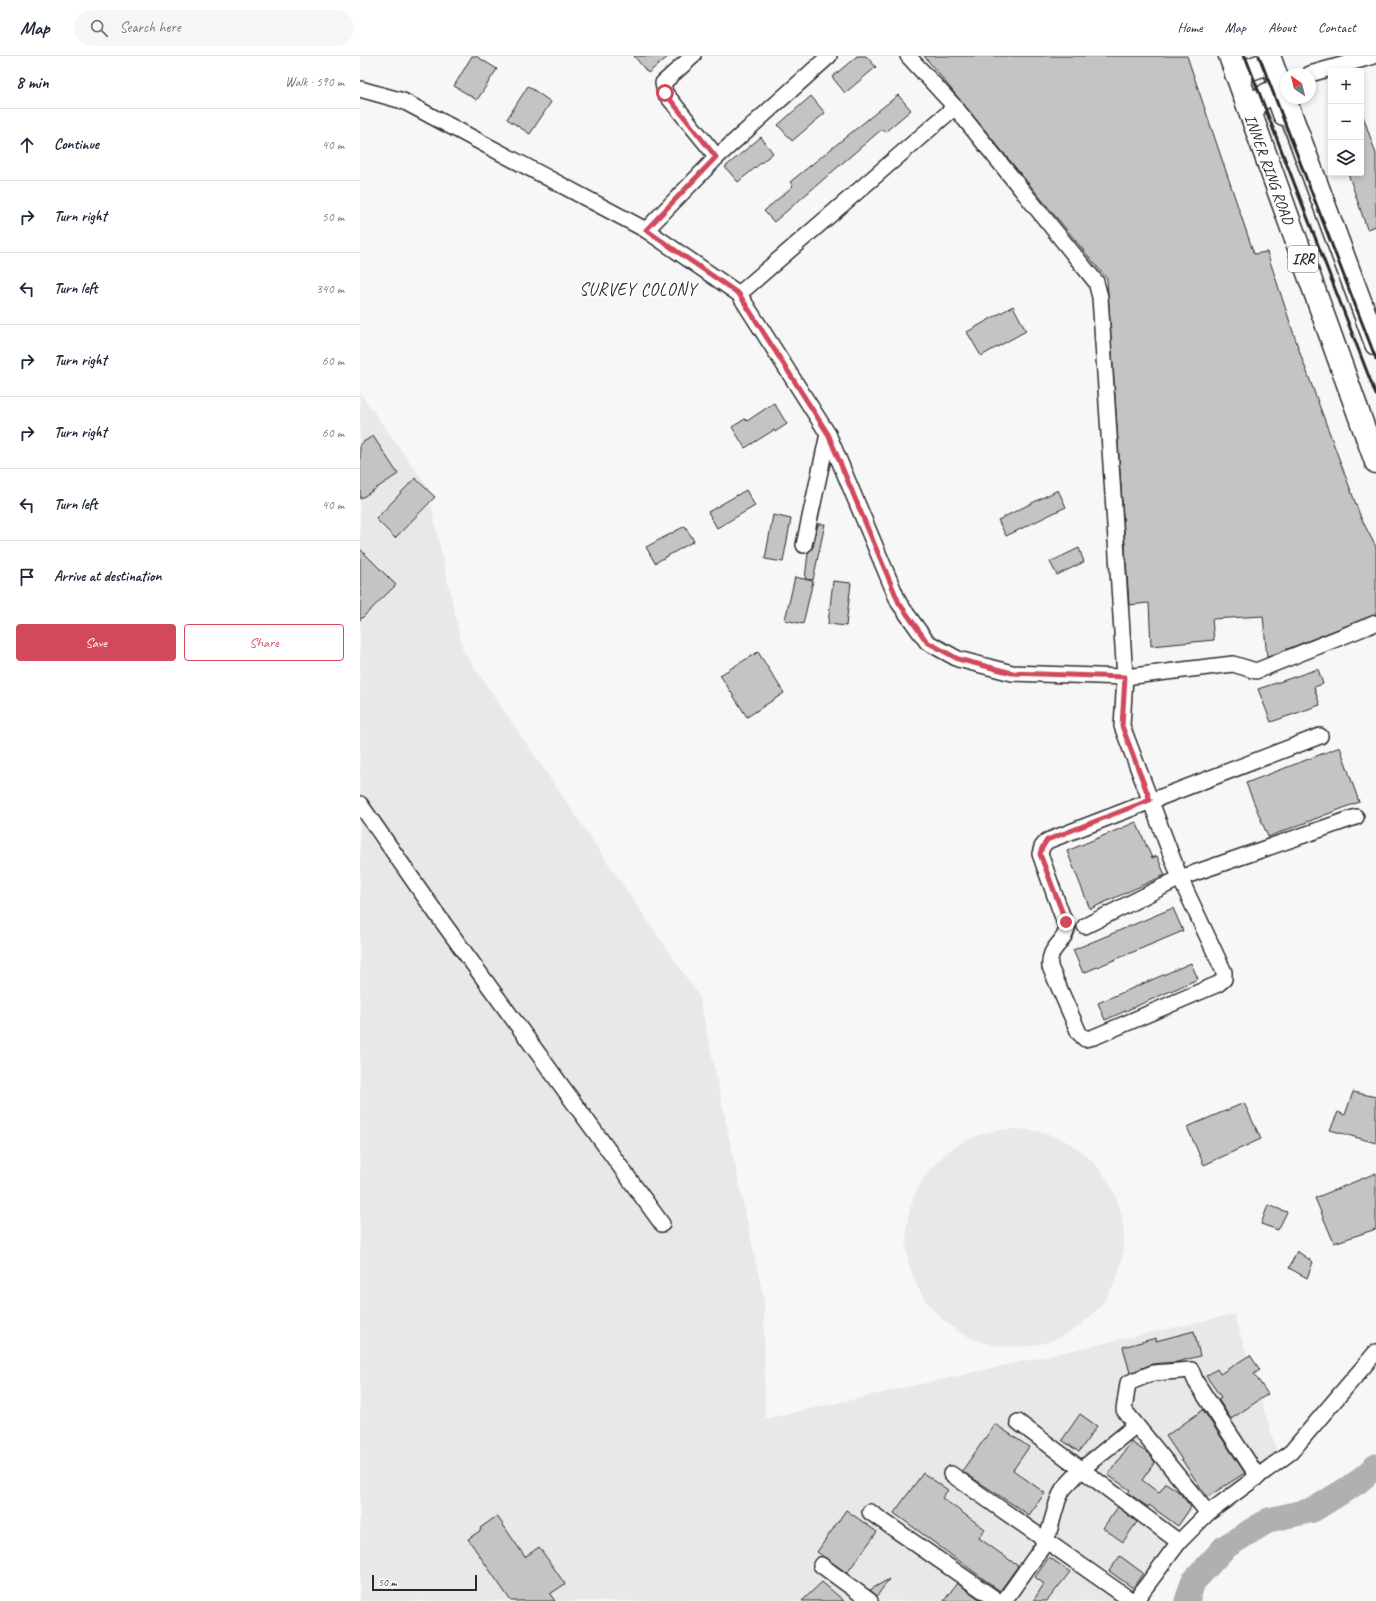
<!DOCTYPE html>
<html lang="en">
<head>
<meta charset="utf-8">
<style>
  :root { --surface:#fff; --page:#f6f6f7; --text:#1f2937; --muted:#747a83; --line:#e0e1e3; --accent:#d1495b }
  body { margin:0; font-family:Caveat,sans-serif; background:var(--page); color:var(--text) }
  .controls { position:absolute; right:12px; top:12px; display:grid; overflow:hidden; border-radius:4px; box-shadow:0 2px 6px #0003 }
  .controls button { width:36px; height:36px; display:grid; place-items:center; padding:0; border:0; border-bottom:1px solid var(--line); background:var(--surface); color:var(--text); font:20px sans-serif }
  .compass { position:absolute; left:920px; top:12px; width:36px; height:36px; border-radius:50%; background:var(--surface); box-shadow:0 2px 6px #0003; rotate:325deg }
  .scale { position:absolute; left:12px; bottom:10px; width:105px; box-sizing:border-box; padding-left:4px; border:2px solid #2b2b2b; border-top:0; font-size:11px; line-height:14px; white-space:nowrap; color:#2b2b2b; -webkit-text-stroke:3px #fff; paint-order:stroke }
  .stop { position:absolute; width:12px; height:12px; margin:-9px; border:3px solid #d1495b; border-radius:50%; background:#fff }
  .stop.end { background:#d1495b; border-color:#fff; box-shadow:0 1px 4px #0008 }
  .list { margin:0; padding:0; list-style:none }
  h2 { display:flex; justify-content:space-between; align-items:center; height:52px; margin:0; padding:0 16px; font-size:17px }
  h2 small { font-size:13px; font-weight:400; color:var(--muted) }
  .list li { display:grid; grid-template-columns:26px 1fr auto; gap:12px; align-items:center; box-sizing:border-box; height:72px; padding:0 16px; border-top:1px solid var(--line) }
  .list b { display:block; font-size:15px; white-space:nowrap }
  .list em { font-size:13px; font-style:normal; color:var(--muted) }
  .actions { display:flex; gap:8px; padding:12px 16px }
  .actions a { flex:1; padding:9px 0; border:1px solid var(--accent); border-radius:4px; text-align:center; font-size:14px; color:var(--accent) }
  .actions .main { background:var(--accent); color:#fff }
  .icon { flex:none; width:22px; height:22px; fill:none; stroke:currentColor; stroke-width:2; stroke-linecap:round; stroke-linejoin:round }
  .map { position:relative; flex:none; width:1016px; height:1545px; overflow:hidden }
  header { display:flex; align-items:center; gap:24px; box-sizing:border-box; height:56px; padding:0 20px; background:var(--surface); border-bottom:1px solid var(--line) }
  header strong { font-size:19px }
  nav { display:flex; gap:22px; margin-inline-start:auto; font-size:14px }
  .search { width:280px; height:36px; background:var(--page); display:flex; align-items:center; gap:10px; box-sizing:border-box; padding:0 14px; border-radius:22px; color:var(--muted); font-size:15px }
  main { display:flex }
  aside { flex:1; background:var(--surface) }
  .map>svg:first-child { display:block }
  .built { fill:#e8e8e8 }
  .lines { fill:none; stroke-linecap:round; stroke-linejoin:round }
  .river { stroke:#b0b0b0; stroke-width:25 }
  .building { fill:#c4c4c4; stroke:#2b2b2b }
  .minor-casing { stroke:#2b2b2b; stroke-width:18 }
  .highway-casing { stroke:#2b2b2b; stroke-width:25 }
  .minor { stroke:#fff; stroke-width:15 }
  .highway { stroke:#fff; stroke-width:22 }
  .rail { stroke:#2b2b2b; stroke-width:3 }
  .route { stroke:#d1495b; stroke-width:5 }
  .labels { text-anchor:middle; stroke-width:3.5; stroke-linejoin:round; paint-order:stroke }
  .shield { fill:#fff; stroke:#6b6b6b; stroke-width:1 }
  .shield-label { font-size:15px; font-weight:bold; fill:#2b2b2b }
  .street-label { font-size:16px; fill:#2b2b2b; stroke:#fff }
  .neighbourhood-label { font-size:17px; letter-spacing:1px; fill:#2b2b2b; stroke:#fff }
</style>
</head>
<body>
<header>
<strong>Map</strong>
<div class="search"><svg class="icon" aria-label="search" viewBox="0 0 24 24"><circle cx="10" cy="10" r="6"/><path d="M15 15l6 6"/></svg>Search here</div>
<nav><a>Home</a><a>Map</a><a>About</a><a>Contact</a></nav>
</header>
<main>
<aside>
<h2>8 min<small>Walk · 590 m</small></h2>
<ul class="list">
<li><svg class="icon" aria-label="ahead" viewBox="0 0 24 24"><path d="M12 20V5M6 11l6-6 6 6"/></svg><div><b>Continue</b></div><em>40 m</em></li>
<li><svg class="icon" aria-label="right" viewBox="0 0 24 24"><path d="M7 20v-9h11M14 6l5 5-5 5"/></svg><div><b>Turn right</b></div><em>50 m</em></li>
<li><svg class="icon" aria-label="left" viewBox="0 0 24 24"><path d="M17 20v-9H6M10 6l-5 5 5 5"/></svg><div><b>Turn left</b></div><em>340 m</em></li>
<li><svg class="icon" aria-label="right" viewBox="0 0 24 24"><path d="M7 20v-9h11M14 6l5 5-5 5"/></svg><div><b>Turn right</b></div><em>60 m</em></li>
<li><svg class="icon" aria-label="right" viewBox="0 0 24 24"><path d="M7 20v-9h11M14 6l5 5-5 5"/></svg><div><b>Turn right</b></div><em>60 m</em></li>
<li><svg class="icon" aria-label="left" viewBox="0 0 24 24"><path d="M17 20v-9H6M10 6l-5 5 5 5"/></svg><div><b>Turn left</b></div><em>40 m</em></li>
<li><svg class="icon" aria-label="arrive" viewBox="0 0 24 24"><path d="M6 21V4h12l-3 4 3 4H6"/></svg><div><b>Arrive at destination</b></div></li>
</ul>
<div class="actions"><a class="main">Save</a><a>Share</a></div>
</aside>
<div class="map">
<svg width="1016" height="1545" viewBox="0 0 1016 1545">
  <rect width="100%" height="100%" fill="#f7f7f7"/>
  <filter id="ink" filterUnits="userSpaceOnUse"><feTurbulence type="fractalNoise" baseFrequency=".025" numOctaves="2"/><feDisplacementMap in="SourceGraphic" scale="8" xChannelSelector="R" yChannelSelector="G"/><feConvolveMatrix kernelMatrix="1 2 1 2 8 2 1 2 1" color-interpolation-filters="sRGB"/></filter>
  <g filter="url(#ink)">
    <!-- built -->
    <g class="built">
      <path d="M 0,337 L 67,430 L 103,595 L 339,940 L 404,1244 L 405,1363 L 874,1258 L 918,1399 L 830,1456 L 762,1545 L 0,1545 Z"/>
      <circle cx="655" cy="1182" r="109"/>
    </g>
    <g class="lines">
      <!-- river -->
      <path class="river" d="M 827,1545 L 833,1526 L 865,1491 L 909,1464 L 953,1454 L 998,1426 L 1016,1410"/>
    </g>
    <!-- building -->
    <g class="building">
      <path d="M 112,0 L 116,0 L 137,13 L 117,44 L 94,30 Z"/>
      <path d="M 274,0 L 309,0 L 288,17 Z"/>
      <path d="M 497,0 L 506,0 L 516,11 L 485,37 L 472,21 Z"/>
      <path d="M 564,0 L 827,0 L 894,198 L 907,196 L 941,300 L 1001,462 L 1016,491 L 1016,558 L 907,601 L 903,560 L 852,563 L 854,584 L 791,590 L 789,547 L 769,549 L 747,223 Z"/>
      <path d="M 168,30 L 191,46 L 170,78 L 147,63 Z"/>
      <path d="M 538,39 L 551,54 L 525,76 L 522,73 L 414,166 L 404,155 L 433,130 L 430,126 Z"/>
      <path d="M 451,40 L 465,57 L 432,85 L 418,69 Z"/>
      <path d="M 1001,60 L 1003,60 L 1016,98 L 1016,170 L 1007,173 L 988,117 L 1001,117 Z"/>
      <path d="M 401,81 L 413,97 L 378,126 L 365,111 Z"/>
      <path d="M 653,250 L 666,275 L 621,300 L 607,276 Z"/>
      <path d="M 414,347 L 427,368 L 415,376 L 414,374 L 385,392 L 372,371 L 385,363 L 387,365 Z"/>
      <path d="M 13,380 L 38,418 L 0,443 L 0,388 Z"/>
      <path d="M 55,422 L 75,441 L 35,482 L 16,463 Z"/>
      <path d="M 386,434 L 395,450 L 357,472 L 348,456 Z"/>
      <path d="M 698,434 L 706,451 L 646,480 L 638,464 Z"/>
      <path d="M 413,459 L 431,463 L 423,506 L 405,503 Z"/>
      <path d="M 458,468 L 465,468 L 453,524 L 445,523 L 448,497 L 453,491 Z"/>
      <path d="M 325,470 L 334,485 L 295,507 L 286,491 Z"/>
      <path d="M 719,492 L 724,506 L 697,519 L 690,506 Z"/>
      <path d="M 0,493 L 36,529 L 0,564 Z"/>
      <path d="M 435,521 L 453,525 L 443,568 L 425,564 Z"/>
      <path d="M 473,525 L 491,527 L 486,570 L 468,568 Z"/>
      <path d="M 398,596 L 424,637 L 387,661 L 360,619 Z"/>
      <path d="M 958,613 L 963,628 L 954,631 L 960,649 L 911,666 L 898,633 Z"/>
      <path d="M 980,691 L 999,746 L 908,781 L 886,727 Z"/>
      <path d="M 776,766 L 792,802 L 797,800 L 805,819 L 730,853 L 707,795 Z"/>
      <path d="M 813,852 L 823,875 L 723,917 L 713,894 Z"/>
      <path d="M 831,907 L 838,923 L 745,964 L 738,947 Z"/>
      <path d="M 993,1036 L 1016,1041 L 1016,1087 L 970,1074 L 978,1056 L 985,1059 Z"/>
      <path d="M 884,1047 L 901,1083 L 844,1109 L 827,1071 Z"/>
      <path d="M 1016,1117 L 1016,1173 L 974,1187 L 955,1142 Z"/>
      <path d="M 908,1149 L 927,1156 L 918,1174 L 901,1168 Z"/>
      <path d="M 937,1195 L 953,1206 L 947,1222 L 929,1212 Z"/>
      <path d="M 834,1275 L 840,1300 L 817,1306 L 792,1308 L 770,1317 L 763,1291 L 796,1282 L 796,1285 Z"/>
      <path d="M 890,1299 L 900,1314 L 894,1318 L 908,1338 L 871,1363 L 858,1343 L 861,1341 L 846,1320 L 857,1313 L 860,1318 Z"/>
      <path d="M 843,1354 L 885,1417 L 847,1441 L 806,1380 Z"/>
      <path d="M 720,1358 L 737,1370 L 719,1396 L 702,1384 Z"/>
      <path d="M 635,1368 L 669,1391 L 653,1414 L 685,1437 L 669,1459 L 602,1415 Z"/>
      <path d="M 771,1386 L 789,1398 L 795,1406 L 782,1424 L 799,1437 L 806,1427 L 819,1436 L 831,1451 L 818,1470 L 789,1449 L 788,1451 L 768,1437 L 770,1434 L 748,1419 Z"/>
      <path d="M 563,1417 L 588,1434 L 582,1442 L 625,1473 L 619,1482 L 658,1510 L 640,1535 L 534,1457 Z"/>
      <path d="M 758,1451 L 777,1466 L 763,1486 L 743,1472 Z"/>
      <path d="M 486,1454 L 517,1476 L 487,1517 L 457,1496 Z"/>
      <path d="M 137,1460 L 165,1501 L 179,1491 L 205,1528 L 190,1538 L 195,1545 L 151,1545 L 108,1483 L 121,1474 L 120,1472 Z"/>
      <path d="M 760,1500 L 783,1517 L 773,1532 L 749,1515 Z"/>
      <path d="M 689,1501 L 710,1516 L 687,1545 L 673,1545 L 684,1528 L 675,1521 Z"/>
      <path d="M 529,1523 L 517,1540 L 510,1534 Z"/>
      <path d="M 462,1526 L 484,1545 L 442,1545 Z"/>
      <path d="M 597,1527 L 622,1545 L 584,1545 Z"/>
    </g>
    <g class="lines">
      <!-- minor casing -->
      <g class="minor-casing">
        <g id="minor">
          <path d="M 333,0 L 303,27 L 305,37 L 357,101"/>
          <path d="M 548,0 L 595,51 L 736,226 L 740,241 L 765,621 L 762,670 L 820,822 L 864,916 L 864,923 L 858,928 L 734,981 L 725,983 L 719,977 L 690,911 C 688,891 703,889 707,873 L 680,798 L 682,791 L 687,785 L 960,680"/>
          <path d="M 950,18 L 1014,0"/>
          <path d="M 0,33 L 43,45 L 286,174 L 379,238 L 468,378 L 539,547 L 567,586 L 598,603 L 652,617 L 765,621 L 873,608 L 896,615 L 1016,567"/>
          <path d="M 286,174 L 357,101 L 469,0"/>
          <path d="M 379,238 L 595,51"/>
          <path d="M 444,489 L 468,378"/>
          <path d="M 0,748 L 76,857 L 302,1168"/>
          <path d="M 725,870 L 820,822 L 996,761"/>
          <path d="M 658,1366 L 819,1486"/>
          <path d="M 591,1418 L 772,1545"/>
          <path d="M 510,1456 L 638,1545"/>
          <path d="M 848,1457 L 764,1354 L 768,1327 L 793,1317 L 831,1314 L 836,1326 L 898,1421"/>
          <path d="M 461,1509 L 510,1545"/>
          <path d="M 644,1545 L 686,1486 L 698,1444 L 703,1433 L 722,1413 L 776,1369"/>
          <path d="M 775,1545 L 819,1486 L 848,1457 L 931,1396 L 1016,1296"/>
        </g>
      </g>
      <!-- highway casing -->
      <g class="highway-casing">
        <g id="highway">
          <path d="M 870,0 L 1016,406"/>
          <path d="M 909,0 L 1016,288"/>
          <path d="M 876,18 L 911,6"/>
          <path d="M 891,59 L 897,46 L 908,38 L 918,41 L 924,58"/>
        </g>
      </g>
      <!-- minor -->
      <use href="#minor" class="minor"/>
      <!-- highway -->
      <use href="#highway" class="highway"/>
      <!-- rail -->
      <g class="rail">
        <path d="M 885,0 L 1016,339"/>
        <path d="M 899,0 L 1016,303"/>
      </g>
    </g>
  </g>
  <g class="lines" filter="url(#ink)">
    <!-- route -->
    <path class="route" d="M 305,37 L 356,101 L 286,174 L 379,238 L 468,378 L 539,547 L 567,586 L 598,603 L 652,617 L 765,621 L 762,670 L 790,744 L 687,784 L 682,792 L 680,798 L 706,866"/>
  </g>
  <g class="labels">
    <!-- shield labels -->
    <rect class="shield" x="928" y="190" width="30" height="26" rx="3"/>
    <g class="shield-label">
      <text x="943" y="208">IRR</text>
    </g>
    <!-- street labels -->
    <g class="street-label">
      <text transform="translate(910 113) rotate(70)" y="6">INNER RING ROAD</text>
    </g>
    <!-- neighbourhood labels -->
    <g class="neighbourhood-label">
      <text x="278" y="239">SURVEY COLONY</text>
    </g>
  </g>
</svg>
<div class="controls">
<button>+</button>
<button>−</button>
<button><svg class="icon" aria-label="layers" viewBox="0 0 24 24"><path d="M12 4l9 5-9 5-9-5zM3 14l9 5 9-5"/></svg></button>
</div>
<svg class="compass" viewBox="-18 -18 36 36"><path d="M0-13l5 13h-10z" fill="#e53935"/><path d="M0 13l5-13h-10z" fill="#747a83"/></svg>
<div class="scale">50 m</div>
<div class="stop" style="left:305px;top:37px"></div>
<div class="stop end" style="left:706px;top:866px"></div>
</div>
</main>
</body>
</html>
